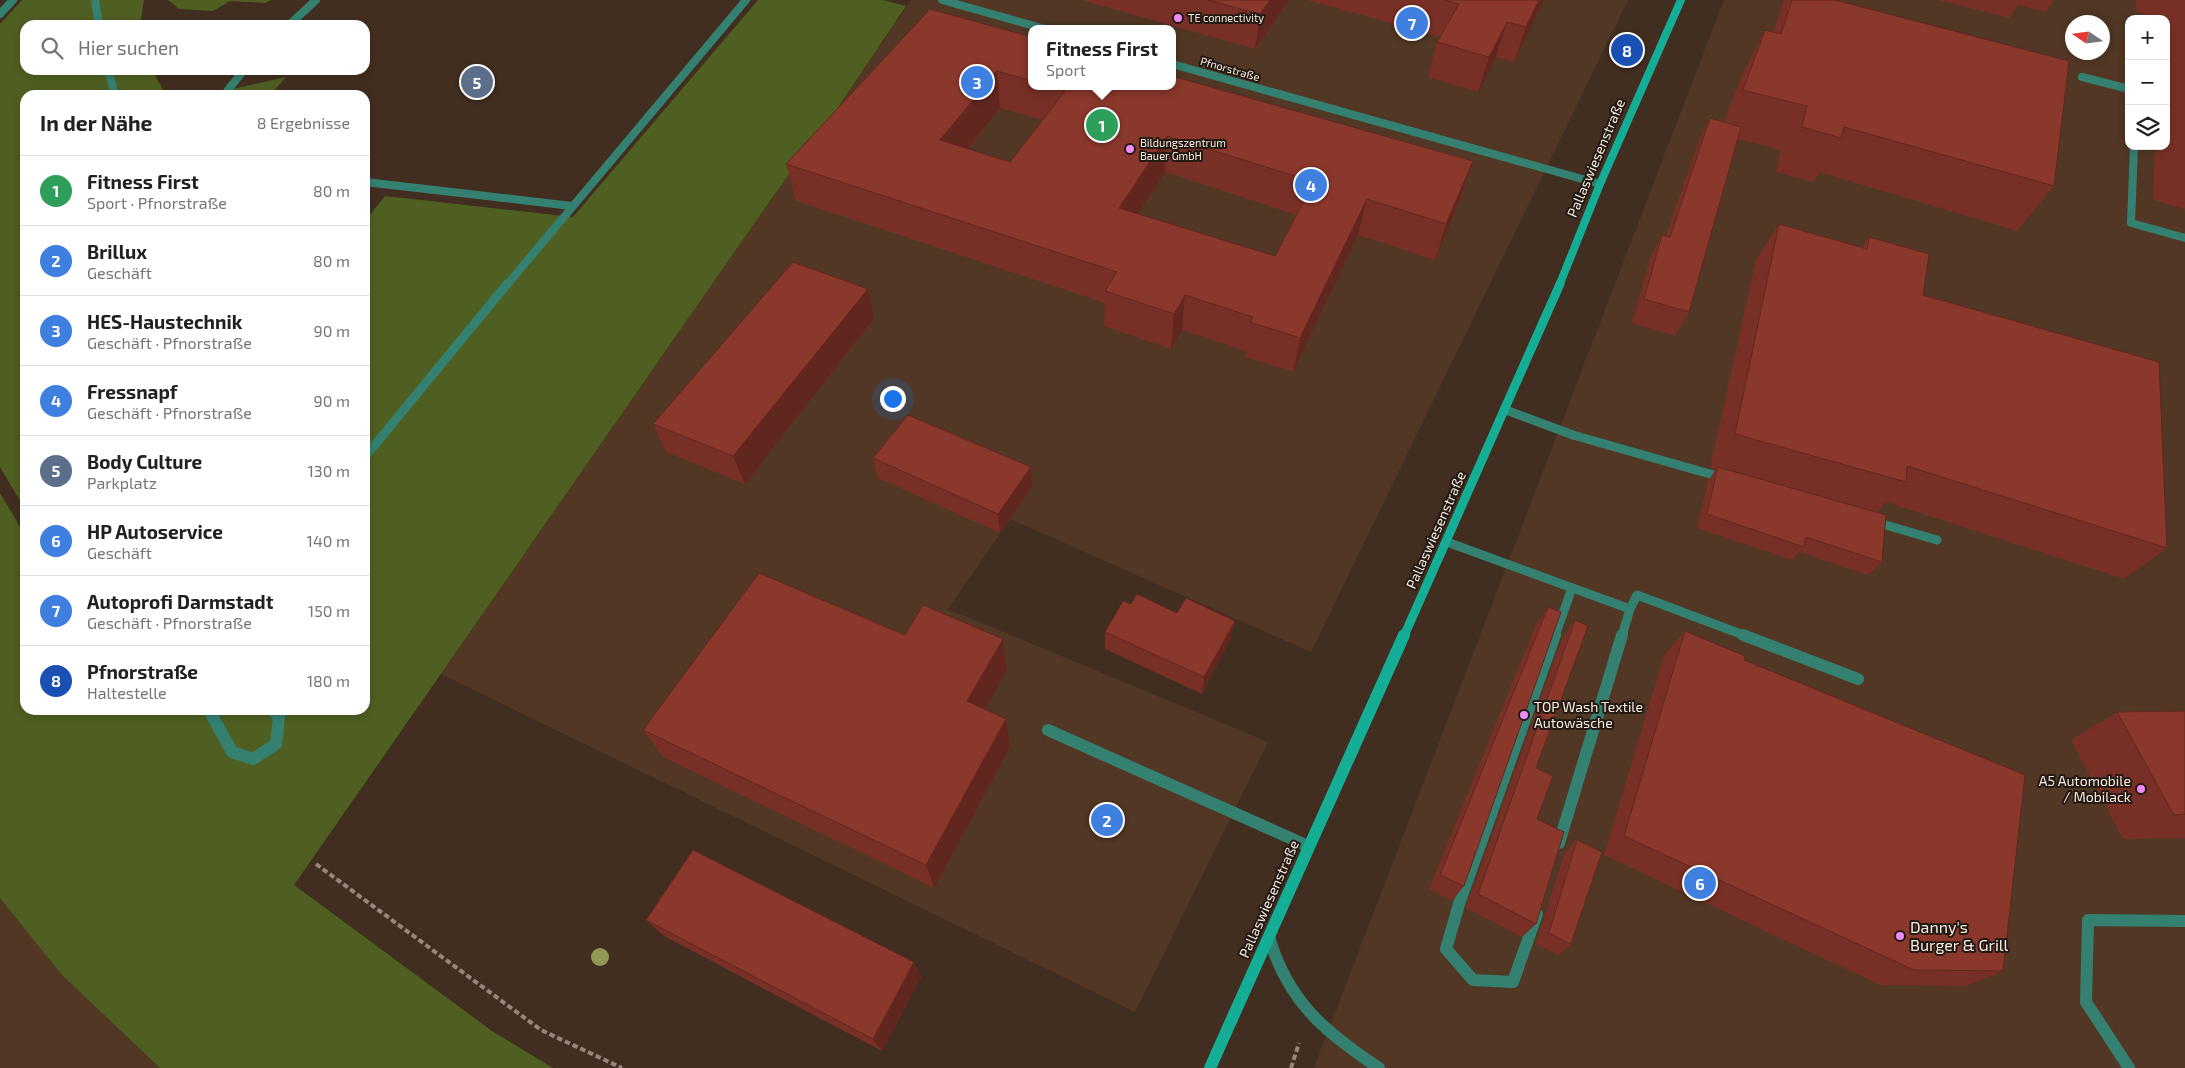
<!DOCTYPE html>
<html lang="de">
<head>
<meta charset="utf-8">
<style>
  :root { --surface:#fff; --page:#f2f2f2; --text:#202124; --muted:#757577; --line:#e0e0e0; --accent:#7d5183 }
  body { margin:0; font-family:"Exo 2",sans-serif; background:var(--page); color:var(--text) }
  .controls { position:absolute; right:15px; top:15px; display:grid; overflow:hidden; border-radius:10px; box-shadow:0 2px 8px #0003 }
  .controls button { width:45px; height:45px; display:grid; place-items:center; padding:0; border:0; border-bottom:1px solid var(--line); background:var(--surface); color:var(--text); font:25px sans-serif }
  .compass { position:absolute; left:2065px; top:15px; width:45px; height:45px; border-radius:50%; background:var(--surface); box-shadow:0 2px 8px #0003; rotate:283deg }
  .you { position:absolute; left:892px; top:398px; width:18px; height:18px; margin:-12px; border:4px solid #fff; border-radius:50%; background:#1a73e8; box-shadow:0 0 0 8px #1a73e833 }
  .badge { display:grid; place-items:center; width:32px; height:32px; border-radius:50%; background:var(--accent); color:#fff; font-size:16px; font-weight:700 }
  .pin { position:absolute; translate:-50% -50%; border:2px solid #fff; box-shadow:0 1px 5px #0006 }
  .popup { position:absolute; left:1028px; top:25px; width:148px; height:65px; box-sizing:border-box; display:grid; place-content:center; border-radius:10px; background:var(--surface); filter:drop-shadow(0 1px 4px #0005); font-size:16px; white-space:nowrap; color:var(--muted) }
  .popup b { font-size:19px; color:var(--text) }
  .popup::after { content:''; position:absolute; left:50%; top:100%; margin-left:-10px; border:10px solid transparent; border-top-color:var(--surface) }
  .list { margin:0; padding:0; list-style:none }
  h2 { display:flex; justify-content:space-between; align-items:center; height:65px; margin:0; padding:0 20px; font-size:21px }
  h2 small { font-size:16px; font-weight:400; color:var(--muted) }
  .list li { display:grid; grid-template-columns:32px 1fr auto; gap:15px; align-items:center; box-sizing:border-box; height:70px; padding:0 20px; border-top:1px solid var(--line) }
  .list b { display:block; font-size:19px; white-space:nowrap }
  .list p { margin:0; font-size:16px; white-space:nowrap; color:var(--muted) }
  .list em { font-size:16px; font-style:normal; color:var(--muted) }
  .icon { flex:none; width:28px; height:28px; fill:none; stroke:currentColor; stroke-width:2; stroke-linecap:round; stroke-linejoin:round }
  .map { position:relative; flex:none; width:2185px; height:1068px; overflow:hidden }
  .search { position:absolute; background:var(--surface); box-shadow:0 2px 8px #0003; left:20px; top:20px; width:350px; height:55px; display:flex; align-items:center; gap:12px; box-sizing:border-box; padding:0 18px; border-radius:15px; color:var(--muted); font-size:19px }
  .panel { position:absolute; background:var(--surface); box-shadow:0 2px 8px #0003; left:20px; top:90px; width:350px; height:625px; border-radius:15px }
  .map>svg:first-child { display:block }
  .built { fill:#513724; fill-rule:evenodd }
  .green { fill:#4f5f22 }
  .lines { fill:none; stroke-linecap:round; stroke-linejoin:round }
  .path { stroke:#97867b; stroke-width:4; stroke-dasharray:5.5 3; stroke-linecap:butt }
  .service-far2 { stroke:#348172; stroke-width:8 }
  .service-far1 { stroke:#348172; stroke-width:9 }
  .service { stroke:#348172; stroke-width:12 }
  .tertiary-far1 { stroke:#348172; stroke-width:8 }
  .tertiary { stroke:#348172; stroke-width:12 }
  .secondary-far2 { stroke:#14ad96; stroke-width:8 }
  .secondary-far1 { stroke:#14ad96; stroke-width:9 }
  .secondary { stroke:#14ad96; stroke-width:12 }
  .tree { fill:#909954 }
  .wall { fill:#783026; fill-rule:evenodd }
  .shaded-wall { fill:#61271f }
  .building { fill:#8b382c; stroke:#61271f; fill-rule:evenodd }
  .poi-dot { fill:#ee8cf8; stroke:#221912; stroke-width:2 }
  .labels { text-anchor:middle; stroke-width:4; stroke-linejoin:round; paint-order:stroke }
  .far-poi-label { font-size:11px; fill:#f8ebe2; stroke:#221912; text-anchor:start }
  .far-street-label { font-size:11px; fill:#f8ebe2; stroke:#221912 }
  .street-label { font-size:14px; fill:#f8ebe2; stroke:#221912 }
  .poi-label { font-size:14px; fill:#f8ebe2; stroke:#221912; text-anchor:start }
  .near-poi-label { font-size:16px; fill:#f8ebe2; stroke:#221912; text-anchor:start }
</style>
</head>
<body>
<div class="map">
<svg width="2185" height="1068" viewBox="0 0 2185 1068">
  <rect width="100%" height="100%" fill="#422e20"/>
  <!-- built -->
  <g class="built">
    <path d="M 911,0 L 1628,0 L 1311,652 L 1010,519 L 948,609 L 1268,742 L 1135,1012 L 441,674 L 774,195 L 835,112 ZM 1032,29 L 1172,29 L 1172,86 L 1032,86 Z"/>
    <path d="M 1724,0 L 2185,0 L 2185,1068 L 1314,1068 ZM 2129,19 L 2166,19 L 2166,146 L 2129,146 ZM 2072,22 L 2102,22 L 2102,52 L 2072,52 Z"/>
    <path d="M 0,898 L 62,975 L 160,1068 L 0,1068 Z"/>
  </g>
  <!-- green -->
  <g class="green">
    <path d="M 22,0 L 144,0 L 140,25 L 25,25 L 25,70 L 152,70 L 166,95 L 25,95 L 25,509 L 0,467 L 0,24 Z"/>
    <path d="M 168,0 L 271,0 L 265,3 L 230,1 L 213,11 L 179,9 Z"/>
    <path d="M 758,0 L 883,0 L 906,6 L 835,112 L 774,195 L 294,885 L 492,1031 L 553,1068 L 160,1068 L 62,975 L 0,898 L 0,493 L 25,535 L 25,710 L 365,710 L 365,221 L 385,196 L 573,217 Z"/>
    <path d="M 286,77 L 270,95 L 206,95 Z"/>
  </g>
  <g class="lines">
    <!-- path -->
    <g class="path">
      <path d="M 316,864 L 541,1030 L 622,1068"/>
      <path d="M 1291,1068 L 1299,1043"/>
    </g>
    <!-- service-far2 -->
    <g class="service-far2">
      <path d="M 95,0 L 99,25"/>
      <path d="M 0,14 L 13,0"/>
      <path d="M 289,25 L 316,0"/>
      <path d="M 108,70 L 115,95"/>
      <path d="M 2082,77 L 2129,89"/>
      <path d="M 224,95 L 244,70"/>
      <path d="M 2134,146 L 2131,223 L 2185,238"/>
      <path d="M 365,182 L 572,206"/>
      <path d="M 506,286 L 746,0"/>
    </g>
    <!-- service-far1 -->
    <g class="service-far1">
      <path d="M 1506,410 L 1573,435 L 1724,478"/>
      <path d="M 365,457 L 507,284"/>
      <path d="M 1872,521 L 1937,540"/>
      <path d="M 1447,542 L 1630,609"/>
      <path d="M 1555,636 L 1572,588"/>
      <path d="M 1622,636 L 1630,609 L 1637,595 L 1746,636"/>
    </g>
    <!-- service -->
    <g class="service">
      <path d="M 1743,635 L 1858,679"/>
      <path d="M 209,710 L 232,752 L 253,759 L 276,744 L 279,717 L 272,710"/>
      <path d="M 1048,730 L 1308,846"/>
      <path d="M 1559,843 L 1622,635"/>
      <path d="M 1537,914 L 1513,982 L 1473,980 L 1446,949 L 1459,904 L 1555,635"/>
      <path d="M 2129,1068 L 2086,1002 L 2088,920 L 2185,921"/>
    </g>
    <!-- tertiary-far1 -->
    <g class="tertiary-far1">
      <path d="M 942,0 L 1045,29"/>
      <path d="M 1172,64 L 1600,184"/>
    </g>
    <!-- tertiary -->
    <path class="tertiary" d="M 1269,937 C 1288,1002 1325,1032 1379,1068"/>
    <!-- secondary-far2 -->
    <path class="secondary-far2" d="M 1559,286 L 1600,184 L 1681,0"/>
    <!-- secondary-far1 -->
    <path class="secondary-far1" d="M 1404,636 L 1560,284"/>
    <!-- secondary -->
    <path class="secondary" d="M 1210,1068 L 1404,635"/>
  </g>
  <!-- trees -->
  <circle class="tree" cx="600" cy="957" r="9"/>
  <!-- wall -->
  <g class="wall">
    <path d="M 1081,0 L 1289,0 L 1255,49 Z"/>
    <path d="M 1307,0 L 1544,0 L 1514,62 L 1496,57 L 1478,92 L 1428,77 L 1437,42 L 1441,37 Z"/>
    <path d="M 1784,0 L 1835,0 L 2054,186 L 2017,231 L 1819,172 L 1813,182 L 1776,172 L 1781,150 L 1738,139 L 1689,312 L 1675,336 L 1632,323 L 1650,259 L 1662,235 L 1666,236 L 1698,143 L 1710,118 L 1724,122 L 1742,75 L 1765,30 L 1773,32 Z"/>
    <path d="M 1938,0 L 2054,0 L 2046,12 L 2018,5 L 2009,18 Z"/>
    <path d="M 2136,0 L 2185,0 L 2185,209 L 2153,200 L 2155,146 L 2166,146 L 2166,19 L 2160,19 L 2160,18 L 2136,12 Z"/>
    <path d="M 1032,37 L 1032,86 L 1172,86 L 1473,161 L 1461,197 L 1435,260 L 1358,235 L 1293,372 L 1245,357 L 1246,351 L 1182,330 L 1171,349 L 1104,326 L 1105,303 L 796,201 L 786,164 ZM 1000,108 L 1042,120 L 1010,162 L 968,149 ZM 1165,172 L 1296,215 L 1275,256 L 1138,214 Z"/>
    <path d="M 1779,224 L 1861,248 L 1869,237 L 1923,295 L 2167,548 L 2124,579 L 1886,502 L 1877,512 L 1882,562 L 1868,575 L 1799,552 L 1792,560 L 1697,528 L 1708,481 L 1716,469 L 1710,468 L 1756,260 Z"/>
    <path d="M 868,289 L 874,318 L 745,484 L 666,452 L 653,424 Z"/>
    <path d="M 873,458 L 1032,487 L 1000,533 L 878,478 Z"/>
    <path d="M 1131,604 L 1231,638 L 1202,694 L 1105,649 L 1105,632 Z"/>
    <path d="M 1548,607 L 1464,886 L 1452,901 L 1429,889 L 1535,627 Z"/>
    <path d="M 1575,620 L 1536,768 L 1537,819 L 1536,924 L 1522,937 L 1466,908 L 1562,639 Z"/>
    <path d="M 1685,631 L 2003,971 L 1966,986 L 1880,985 L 1604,855 L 1664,655 Z"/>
    <path d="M 1003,639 L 1007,670 L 984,709 L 1006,719 L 1010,747 L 934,888 L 663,757 L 643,730 Z"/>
    <path d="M 2185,711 L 2185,838 L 2123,839 L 2071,740 L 2117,712 Z"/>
    <path d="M 1577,840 L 1571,944 L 1558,955 L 1536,944 L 1564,854 Z"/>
    <path d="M 646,920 L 914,962 L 921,977 L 882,1051 L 664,936 Z"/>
  </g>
  <!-- shaded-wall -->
  <g class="shaded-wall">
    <path d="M 1270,0 L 1289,0 L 1255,49 L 1260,14 Z"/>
    <path d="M 1539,0 L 1544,0 L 1514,62 L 1526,27 Z"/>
    <path d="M 1507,22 L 1496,57 L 1478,92 L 1489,57 Z"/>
    <path d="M 997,71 L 1000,108 L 945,177 L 940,140 Z"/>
    <path d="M 1167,136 L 1165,172 L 1118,244 L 1119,208 Z"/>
    <path d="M 1473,161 L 1461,197 L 1435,260 L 1446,224 Z"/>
    <path d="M 1367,199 L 1358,235 L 1293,372 L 1300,338 Z"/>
    <path d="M 868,289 L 874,318 L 745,484 L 733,456 Z"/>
    <path d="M 1185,295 L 1182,330 L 1171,349 L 1174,314 Z"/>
    <path d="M 1031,467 L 1032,487 L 1000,533 L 998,514 Z"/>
    <path d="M 1235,621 L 1231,638 L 1202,694 L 1204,677 Z"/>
    <path d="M 1003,639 L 1007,670 L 973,730 L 967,701 Z"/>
    <path d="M 1006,719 L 1010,747 L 934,888 L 926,865 Z"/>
    <path d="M 914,962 L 921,977 L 882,1051 L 873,1039 Z"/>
  </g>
  <!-- building -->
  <g class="building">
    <path d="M 1208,0 L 1270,0 L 1260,14 Z"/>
    <path d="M 1444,0 L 1539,0 L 1526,27 L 1507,22 L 1489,57 L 1437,42 L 1459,4 Z"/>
    <path d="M 1792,0 L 1835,0 L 2069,61 L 2054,186 L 1844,127 L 1841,138 L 1802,127 L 1807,106 L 1743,90 L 1765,30 L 1781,34 Z"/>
    <path d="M 930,9 L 1032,37 L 1032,81 L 997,71 L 940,140 L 1010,162 L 1065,91 L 1049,86 L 1172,86 L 1172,76 L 1473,161 L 1446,224 L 1367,199 L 1300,338 L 1250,322 L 1253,317 L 1185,295 L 1174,314 L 1105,291 L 1117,272 L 786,164 ZM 1167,136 L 1314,182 L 1275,256 L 1119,208 Z"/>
    <path d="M 1710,118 L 1741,127 L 1689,312 L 1644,299 L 1662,235 L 1670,237 Z"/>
    <path d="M 1779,224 L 1867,249 L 1869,237 L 1929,254 L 1923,295 L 2159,362 L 2167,548 L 1907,466 L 1906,482 L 1735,434 Z"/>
    <path d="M 793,262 L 868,289 L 733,456 L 653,424 Z"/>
    <path d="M 908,415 L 1031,467 L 998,514 L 873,458 Z"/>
    <path d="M 1718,467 L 1886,515 L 1882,562 L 1806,537 L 1804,547 L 1707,514 Z"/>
    <path d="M 759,573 L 905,635 L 923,605 L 1003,639 L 967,701 L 1006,719 L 926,865 L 643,730 Z"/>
    <path d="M 1137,594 L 1177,613 L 1186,598 L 1235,621 L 1204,677 L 1105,632 L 1123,601 L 1131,604 Z"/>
    <path d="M 1548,607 L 1561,612 L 1464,886 L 1440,875 Z"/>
    <path d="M 1575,620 L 1588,626 L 1536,768 L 1553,776 L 1537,819 L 1564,832 L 1536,924 L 1478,894 Z"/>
    <path d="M 1685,631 L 1745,656 L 1744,660 L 2025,775 L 2003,971 L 1914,970 L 1624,836 Z"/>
    <path d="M 2185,711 L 2185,814 L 2174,815 L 2117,712 Z"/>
    <path d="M 1577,840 L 1602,852 L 1571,944 L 1549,933 Z"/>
    <path d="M 693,850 L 914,962 L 873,1039 L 646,920 Z"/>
  </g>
  <!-- markers -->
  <g class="poi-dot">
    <circle cx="1178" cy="18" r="5"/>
    <circle cx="1130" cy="149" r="5"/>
    <circle cx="1524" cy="715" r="5"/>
    <circle cx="2141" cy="789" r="5"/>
    <circle cx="1900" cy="936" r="5"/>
  </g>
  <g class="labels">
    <!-- far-poi labels -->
    <g class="far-poi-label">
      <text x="1188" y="22">TE connectivity</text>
      <text x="1140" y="147">Bildungszentrum<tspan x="1140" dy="13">Bauer GmbH</tspan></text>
    </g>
    <!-- far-street labels -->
    <g class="far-street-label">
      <text transform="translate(1230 69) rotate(16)" y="4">Pfnorstraße</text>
    </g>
    <!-- street labels -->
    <g class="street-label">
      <text transform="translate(1596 158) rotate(-67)" y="5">Pallaswiesenstraße</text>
      <text transform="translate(1436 530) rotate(-66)" y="5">Pallaswiesenstraße</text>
      <text transform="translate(1269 899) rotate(-66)" y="5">Pallaswiesenstraße</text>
    </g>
    <!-- poi labels -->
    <g class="poi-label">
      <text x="1534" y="712">TOP Wash Textile<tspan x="1534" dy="16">Autowäsche</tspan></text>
      <text x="2131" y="786" text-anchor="end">A5 Automobile<tspan x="2131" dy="16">/ Mobilack</tspan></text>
    </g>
    <!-- near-poi labels -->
    <g class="near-poi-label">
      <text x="1910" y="933">Danny's<tspan x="1910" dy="18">Burger &amp; Grill</tspan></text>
    </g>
  </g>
</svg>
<div class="controls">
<button>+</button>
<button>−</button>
<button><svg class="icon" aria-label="layers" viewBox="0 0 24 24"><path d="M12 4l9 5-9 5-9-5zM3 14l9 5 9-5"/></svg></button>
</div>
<svg class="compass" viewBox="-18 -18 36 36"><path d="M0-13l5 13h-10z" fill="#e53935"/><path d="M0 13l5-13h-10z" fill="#757577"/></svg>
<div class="you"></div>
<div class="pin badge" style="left:1102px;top:125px;background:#2e9e5b">1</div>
<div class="popup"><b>Fitness First</b>Sport</div>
<div class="pin badge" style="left:1107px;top:820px;background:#3f7fe0">2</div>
<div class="pin badge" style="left:977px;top:82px;background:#3f7fe0">3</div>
<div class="pin badge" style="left:1311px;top:185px;background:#3f7fe0">4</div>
<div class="pin badge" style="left:477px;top:82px;background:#5c6f8a">5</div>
<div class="pin badge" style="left:1700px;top:883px;background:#3f7fe0">6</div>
<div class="pin badge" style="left:1412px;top:23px;background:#3f7fe0">7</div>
<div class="pin badge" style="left:1627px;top:50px;background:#1a4fb4">8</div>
<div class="search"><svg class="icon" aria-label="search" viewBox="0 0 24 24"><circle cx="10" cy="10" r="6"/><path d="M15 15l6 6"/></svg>Hier suchen</div>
<section class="panel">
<h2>In der Nähe<small>8 Ergebnisse</small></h2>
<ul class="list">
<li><span class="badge" style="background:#2e9e5b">1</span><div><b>Fitness First</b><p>Sport · Pfnorstraße</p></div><em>80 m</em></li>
<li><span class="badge" style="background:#3f7fe0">2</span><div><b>Brillux</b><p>Geschäft</p></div><em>80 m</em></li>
<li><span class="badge" style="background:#3f7fe0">3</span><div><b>HES-Haustechnik</b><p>Geschäft · Pfnorstraße</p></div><em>90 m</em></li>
<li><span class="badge" style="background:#3f7fe0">4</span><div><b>Fressnapf</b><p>Geschäft · Pfnorstraße</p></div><em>90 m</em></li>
<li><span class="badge" style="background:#5c6f8a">5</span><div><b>Body Culture</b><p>Parkplatz</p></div><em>130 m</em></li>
<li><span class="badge" style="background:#3f7fe0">6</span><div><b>HP Autoservice</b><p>Geschäft</p></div><em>140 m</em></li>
<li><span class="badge" style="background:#3f7fe0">7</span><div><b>Autoprofi Darmstadt</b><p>Geschäft · Pfnorstraße</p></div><em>150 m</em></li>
<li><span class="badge" style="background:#1a4fb4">8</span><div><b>Pfnorstraße</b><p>Haltestelle</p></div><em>180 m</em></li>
</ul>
</section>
</div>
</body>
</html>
